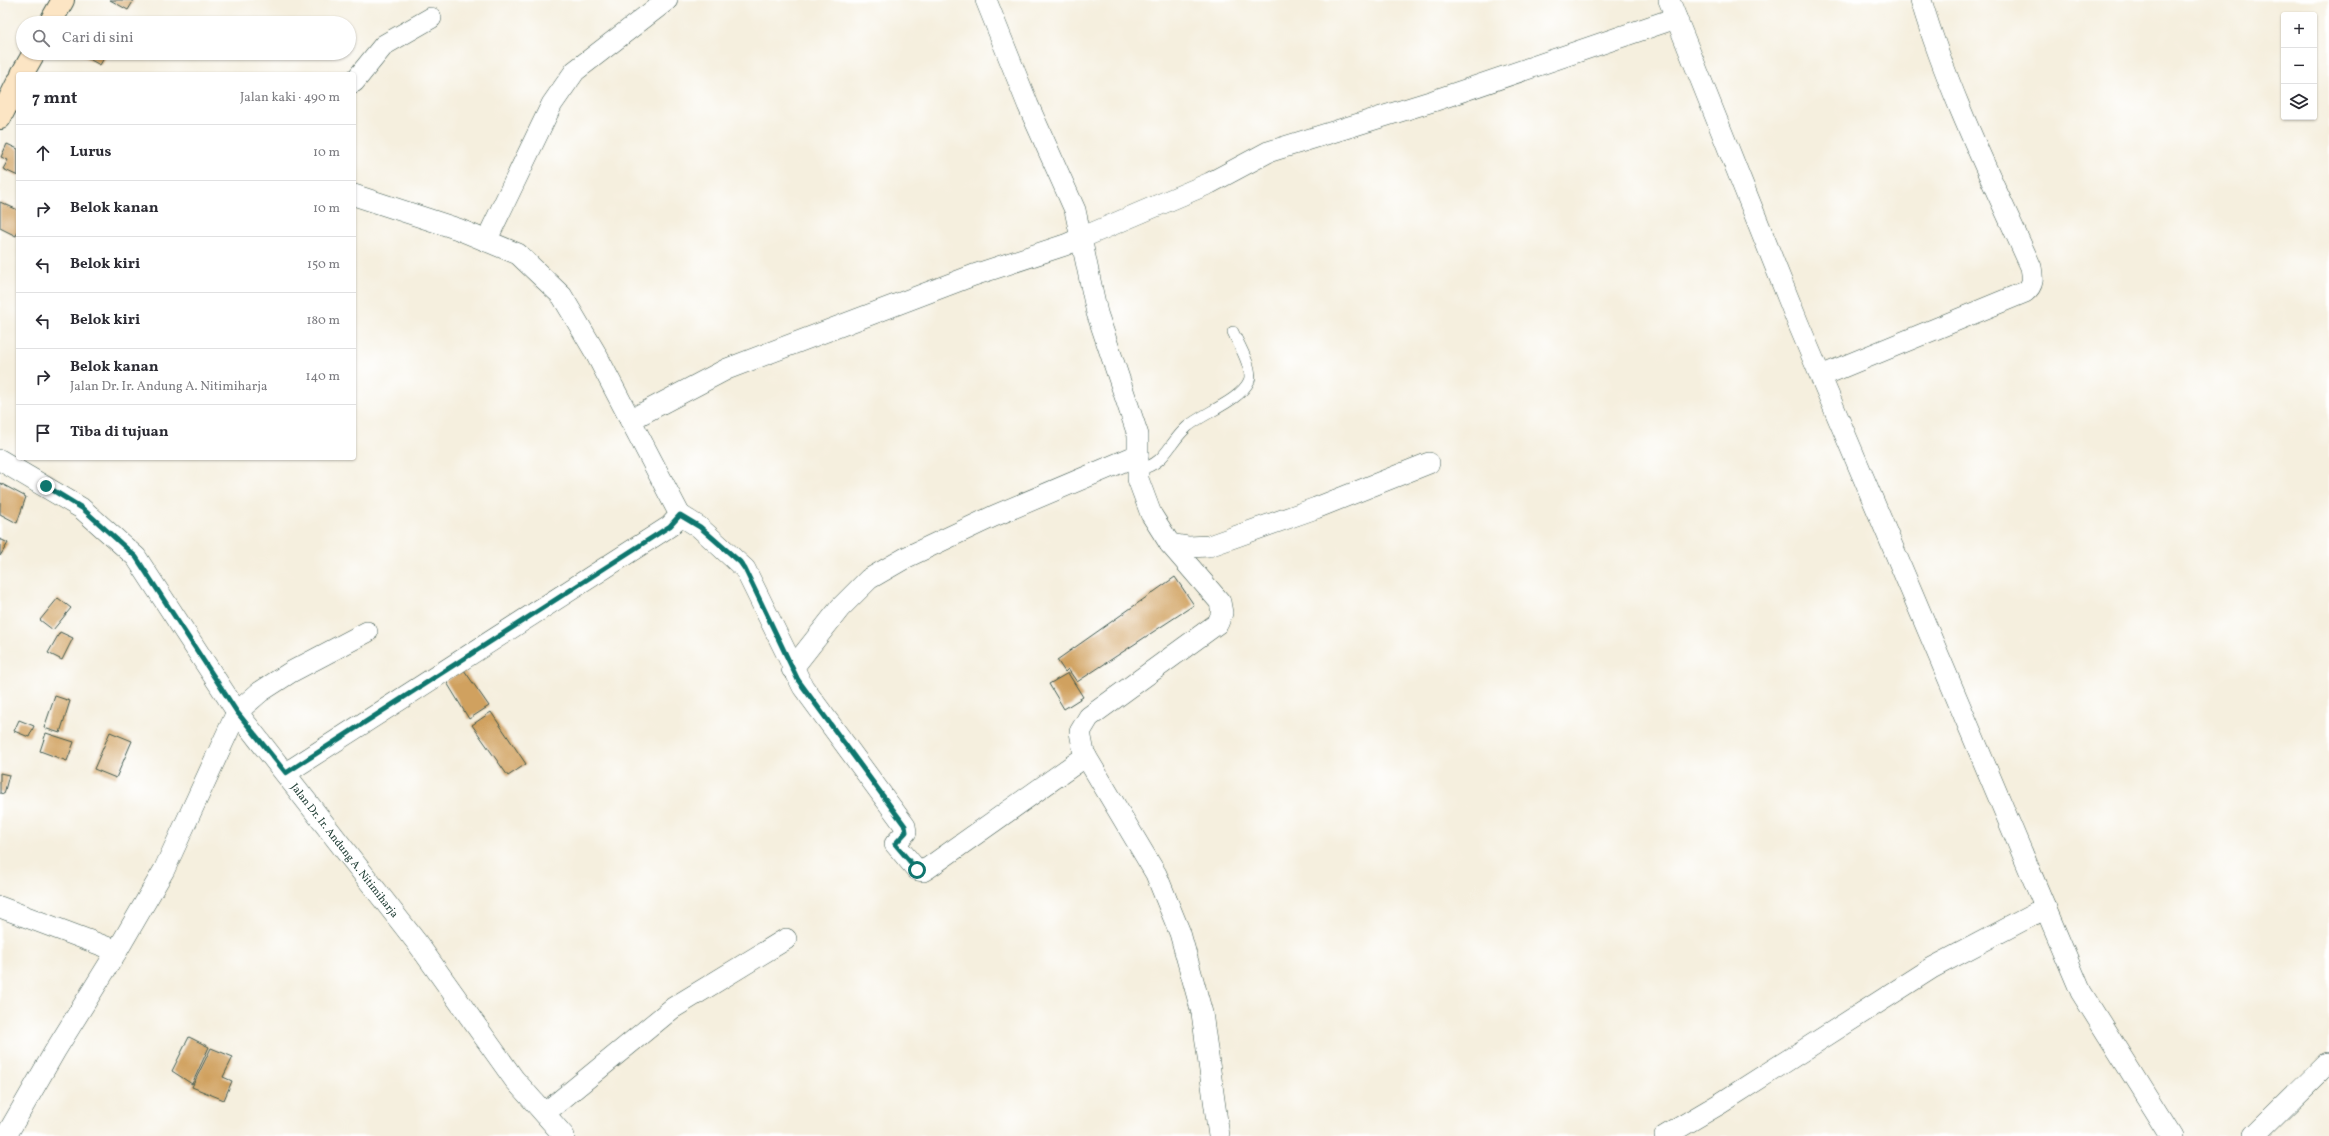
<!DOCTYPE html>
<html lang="id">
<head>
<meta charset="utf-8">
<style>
  :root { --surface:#fff; --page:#f7f7f7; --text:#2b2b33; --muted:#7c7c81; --line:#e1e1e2 }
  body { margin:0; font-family:Vollkorn,serif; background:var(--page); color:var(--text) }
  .controls { position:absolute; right:12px; top:12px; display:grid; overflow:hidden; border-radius:4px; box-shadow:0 1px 3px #0004 }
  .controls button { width:36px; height:36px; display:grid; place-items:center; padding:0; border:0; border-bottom:1px solid var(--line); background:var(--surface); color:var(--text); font:20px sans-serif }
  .stop { position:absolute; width:12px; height:12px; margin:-9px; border:3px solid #0f766e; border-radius:50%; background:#fff }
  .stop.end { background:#0f766e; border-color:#fff; box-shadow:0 1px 4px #0008 }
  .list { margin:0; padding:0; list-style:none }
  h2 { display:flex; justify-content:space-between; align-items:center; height:52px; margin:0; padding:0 16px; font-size:17px }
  h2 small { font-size:13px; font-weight:400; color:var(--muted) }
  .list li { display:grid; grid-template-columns:26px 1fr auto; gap:12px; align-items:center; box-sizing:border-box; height:56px; padding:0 16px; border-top:1px solid var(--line) }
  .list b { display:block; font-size:15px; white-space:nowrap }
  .list p { margin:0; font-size:13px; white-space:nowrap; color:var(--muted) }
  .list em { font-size:13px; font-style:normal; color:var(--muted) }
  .icon { flex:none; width:22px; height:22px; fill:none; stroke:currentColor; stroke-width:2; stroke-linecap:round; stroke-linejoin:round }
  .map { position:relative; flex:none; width:2329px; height:1136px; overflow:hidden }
  .search { position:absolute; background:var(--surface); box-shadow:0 1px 3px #0004; left:16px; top:16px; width:340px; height:44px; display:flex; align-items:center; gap:10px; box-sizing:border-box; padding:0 14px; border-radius:22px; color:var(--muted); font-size:15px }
  .panel { position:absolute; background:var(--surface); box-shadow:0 1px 3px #0004; left:16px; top:72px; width:340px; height:388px; border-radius:4px }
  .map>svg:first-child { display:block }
  .building { fill:#d0a15f }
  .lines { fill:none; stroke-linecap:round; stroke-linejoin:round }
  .lane-casing { stroke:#3f584e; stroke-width:12 }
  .street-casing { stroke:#3f584e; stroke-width:22 }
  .secondary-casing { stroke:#3f584e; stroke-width:24 }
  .lane { stroke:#fff; stroke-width:11 }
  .street { stroke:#fff; stroke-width:21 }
  .secondary { stroke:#fce5c4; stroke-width:22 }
  .route { stroke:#0f766e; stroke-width:5 }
  .labels { text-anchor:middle; stroke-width:3; stroke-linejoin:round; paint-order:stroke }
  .street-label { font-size:11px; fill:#1f3d34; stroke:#fff }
</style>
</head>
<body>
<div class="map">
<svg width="2329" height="1136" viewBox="0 0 2329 1136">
  <rect width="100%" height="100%" fill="#fff"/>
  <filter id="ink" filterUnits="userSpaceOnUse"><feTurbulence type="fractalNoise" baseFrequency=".025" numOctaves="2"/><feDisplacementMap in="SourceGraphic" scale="8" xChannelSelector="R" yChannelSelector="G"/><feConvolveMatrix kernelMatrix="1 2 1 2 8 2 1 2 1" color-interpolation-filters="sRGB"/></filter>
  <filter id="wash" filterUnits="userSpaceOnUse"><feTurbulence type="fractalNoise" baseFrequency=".012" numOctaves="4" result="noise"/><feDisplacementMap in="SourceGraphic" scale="16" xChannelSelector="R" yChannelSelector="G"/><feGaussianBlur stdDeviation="0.9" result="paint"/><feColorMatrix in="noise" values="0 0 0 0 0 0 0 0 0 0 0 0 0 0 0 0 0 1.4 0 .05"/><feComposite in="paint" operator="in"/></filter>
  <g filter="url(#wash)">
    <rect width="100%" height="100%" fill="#f5efde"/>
    <g id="blocks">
      <!-- building -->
      <g class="building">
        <path d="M 110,0 L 134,0 L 128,10 Z"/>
        <path d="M 78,53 L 107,53 L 100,65 Z"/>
        <path d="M 7,144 L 18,149 L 18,176 L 3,169 L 8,160 L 1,157 Z"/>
        <path d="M 0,202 L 18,210 L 18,232 L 16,236 L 0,228 Z"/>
        <path d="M 0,483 L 26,497 L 17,523 L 0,514 Z"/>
        <path d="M 0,539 L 8,543 L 0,556 Z"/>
        <path d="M 1175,577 L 1194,605 L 1077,682 L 1068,669 L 1065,672 L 1057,660 Z"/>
        <path d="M 58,598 L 71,608 L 53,630 L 40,620 Z"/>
        <path d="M 60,632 L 73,638 L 62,660 L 48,653 Z"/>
        <path d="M 464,670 L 489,706 L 469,719 L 446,681 Z"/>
        <path d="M 1068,673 L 1083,697 L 1064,709 L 1049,684 Z"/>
        <path d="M 55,696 L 70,701 L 60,733 L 44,728 Z"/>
        <path d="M 491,712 L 526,764 L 508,776 L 472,725 Z"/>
        <path d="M 19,720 L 34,726 L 29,737 L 14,731 Z"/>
        <path d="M 110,732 L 132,741 L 116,778 L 94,769 Z"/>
        <path d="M 46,733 L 74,742 L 67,761 L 40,751 Z"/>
        <path d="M 0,773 L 9,775 L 4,794 L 0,793 Z"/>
        <path d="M 189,1037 L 209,1047 L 192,1084 L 172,1071 Z"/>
        <path d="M 211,1048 L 233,1057 L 223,1077 L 232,1081 L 224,1100 L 192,1087 Z"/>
      </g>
    </g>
  </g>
  <g filter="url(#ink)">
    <use href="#blocks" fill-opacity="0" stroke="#3f584e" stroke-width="1"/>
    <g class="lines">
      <!-- lane casing -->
      <g class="lane-casing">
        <path id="lane" d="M 1138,470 C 1167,463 1167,445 1187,427 C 1203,413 1240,401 1249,381 C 1254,370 1238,343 1233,332"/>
      </g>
      <!-- street casing -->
      <g class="street-casing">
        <g id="street">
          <path d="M 1669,0 L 1798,323 L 2081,992 L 2171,1136"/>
          <path d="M 354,82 L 384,45 L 431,18"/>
          <path d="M 486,241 L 552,104 L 575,71 L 667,0"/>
          <path d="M 1821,376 L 2025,292 C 2034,285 2033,278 2031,267 C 1992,180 1948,92 1921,0"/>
          <path d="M 630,420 L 727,369 L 974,275 L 1065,245 L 1081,238 L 1075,210 L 1028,105 L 986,0"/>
          <path d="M 0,460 L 81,508 L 136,557 L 237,712 L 418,944 L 514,1079 L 564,1136"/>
          <path d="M 680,515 L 699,527 L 745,569 L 803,687 L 905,826 L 906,832 L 895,844 L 917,870 L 923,871 L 928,868 L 1086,756"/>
          <path d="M 1170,544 L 1189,547 L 1209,546 L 1316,508 L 1429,463"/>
          <path d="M 792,669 L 840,608 L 869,579 L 907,557 L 994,516 L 1138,455"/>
          <path d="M 286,773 L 670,526 L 680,515 L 595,352 L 562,296 L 518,254 L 458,229 L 354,195"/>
          <path d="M 0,907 L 117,951"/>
          <path d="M 545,1113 L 673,1008 L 786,939"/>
          <path d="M 6,1136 L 55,1051 L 117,951 L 164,870 L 237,712 L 260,692 L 291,672 L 367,632"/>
          <path d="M 1219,1136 L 1202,1013 L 1180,933 L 1156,874 L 1084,753 L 1080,732 L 1089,717 L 1218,623 L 1222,613 L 1220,602 L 1170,544 L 1151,514 L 1138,479 L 1138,435 L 1097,313 L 1081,238 L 1210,183 L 1268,152 L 1433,101 L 1676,18"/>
          <path d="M 1665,1136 L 1721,1103 L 1932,968 L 2046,908"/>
          <path d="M 2254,1136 L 2329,1062"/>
        </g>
      </g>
      <!-- secondary casing -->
      <g class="secondary-casing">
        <g id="secondary">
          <path d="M 50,23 L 63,0"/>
          <path d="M 22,74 L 34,53"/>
          <path d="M 0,118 L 18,82"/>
        </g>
      </g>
      <!-- lane -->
      <use href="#lane" class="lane"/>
      <!-- street -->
      <use href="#street" class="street"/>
      <!-- secondary -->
      <use href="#secondary" class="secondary"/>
    </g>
  </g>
  <g class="lines" filter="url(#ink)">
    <!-- route -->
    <path class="route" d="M 46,486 L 82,508 L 136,557 L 237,712 L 286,773 L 670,526 L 680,515 L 700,527 L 740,562 L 745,569 L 798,680 L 905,826 L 906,832 L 895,844 L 917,870"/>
  </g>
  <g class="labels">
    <!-- street labels -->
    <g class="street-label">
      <text transform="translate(345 850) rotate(52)" y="4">Jalan Dr. Ir. Andung A. Nitimiharja</text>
    </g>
  </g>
</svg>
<div class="controls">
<button>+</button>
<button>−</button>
<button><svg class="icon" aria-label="layers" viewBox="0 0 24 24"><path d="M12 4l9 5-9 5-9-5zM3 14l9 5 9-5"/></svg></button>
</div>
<div class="stop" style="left:917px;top:870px"></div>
<div class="stop end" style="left:46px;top:486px"></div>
<div class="search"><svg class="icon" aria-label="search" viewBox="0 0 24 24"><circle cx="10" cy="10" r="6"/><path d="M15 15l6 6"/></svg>Cari di sini</div>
<section class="panel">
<h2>7 mnt<small>Jalan kaki · 490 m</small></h2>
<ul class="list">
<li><svg class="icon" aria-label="ahead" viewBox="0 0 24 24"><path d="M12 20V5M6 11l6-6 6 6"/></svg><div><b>Lurus</b></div><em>10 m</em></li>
<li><svg class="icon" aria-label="right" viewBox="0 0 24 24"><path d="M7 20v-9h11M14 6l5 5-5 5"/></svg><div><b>Belok kanan</b></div><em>10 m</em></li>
<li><svg class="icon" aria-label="left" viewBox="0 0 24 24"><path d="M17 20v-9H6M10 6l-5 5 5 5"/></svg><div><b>Belok kiri</b></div><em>150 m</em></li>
<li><svg class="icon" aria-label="left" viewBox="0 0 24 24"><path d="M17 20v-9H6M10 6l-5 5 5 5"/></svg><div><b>Belok kiri</b></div><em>180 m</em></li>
<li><svg class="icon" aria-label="right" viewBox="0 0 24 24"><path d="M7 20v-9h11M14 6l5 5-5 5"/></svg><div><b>Belok kanan</b><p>Jalan Dr. Ir. Andung A. Nitimiharja</p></div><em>140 m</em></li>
<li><svg class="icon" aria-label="arrive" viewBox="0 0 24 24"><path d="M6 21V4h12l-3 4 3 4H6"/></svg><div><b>Tiba di tujuan</b></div></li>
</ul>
</section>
</div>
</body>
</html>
